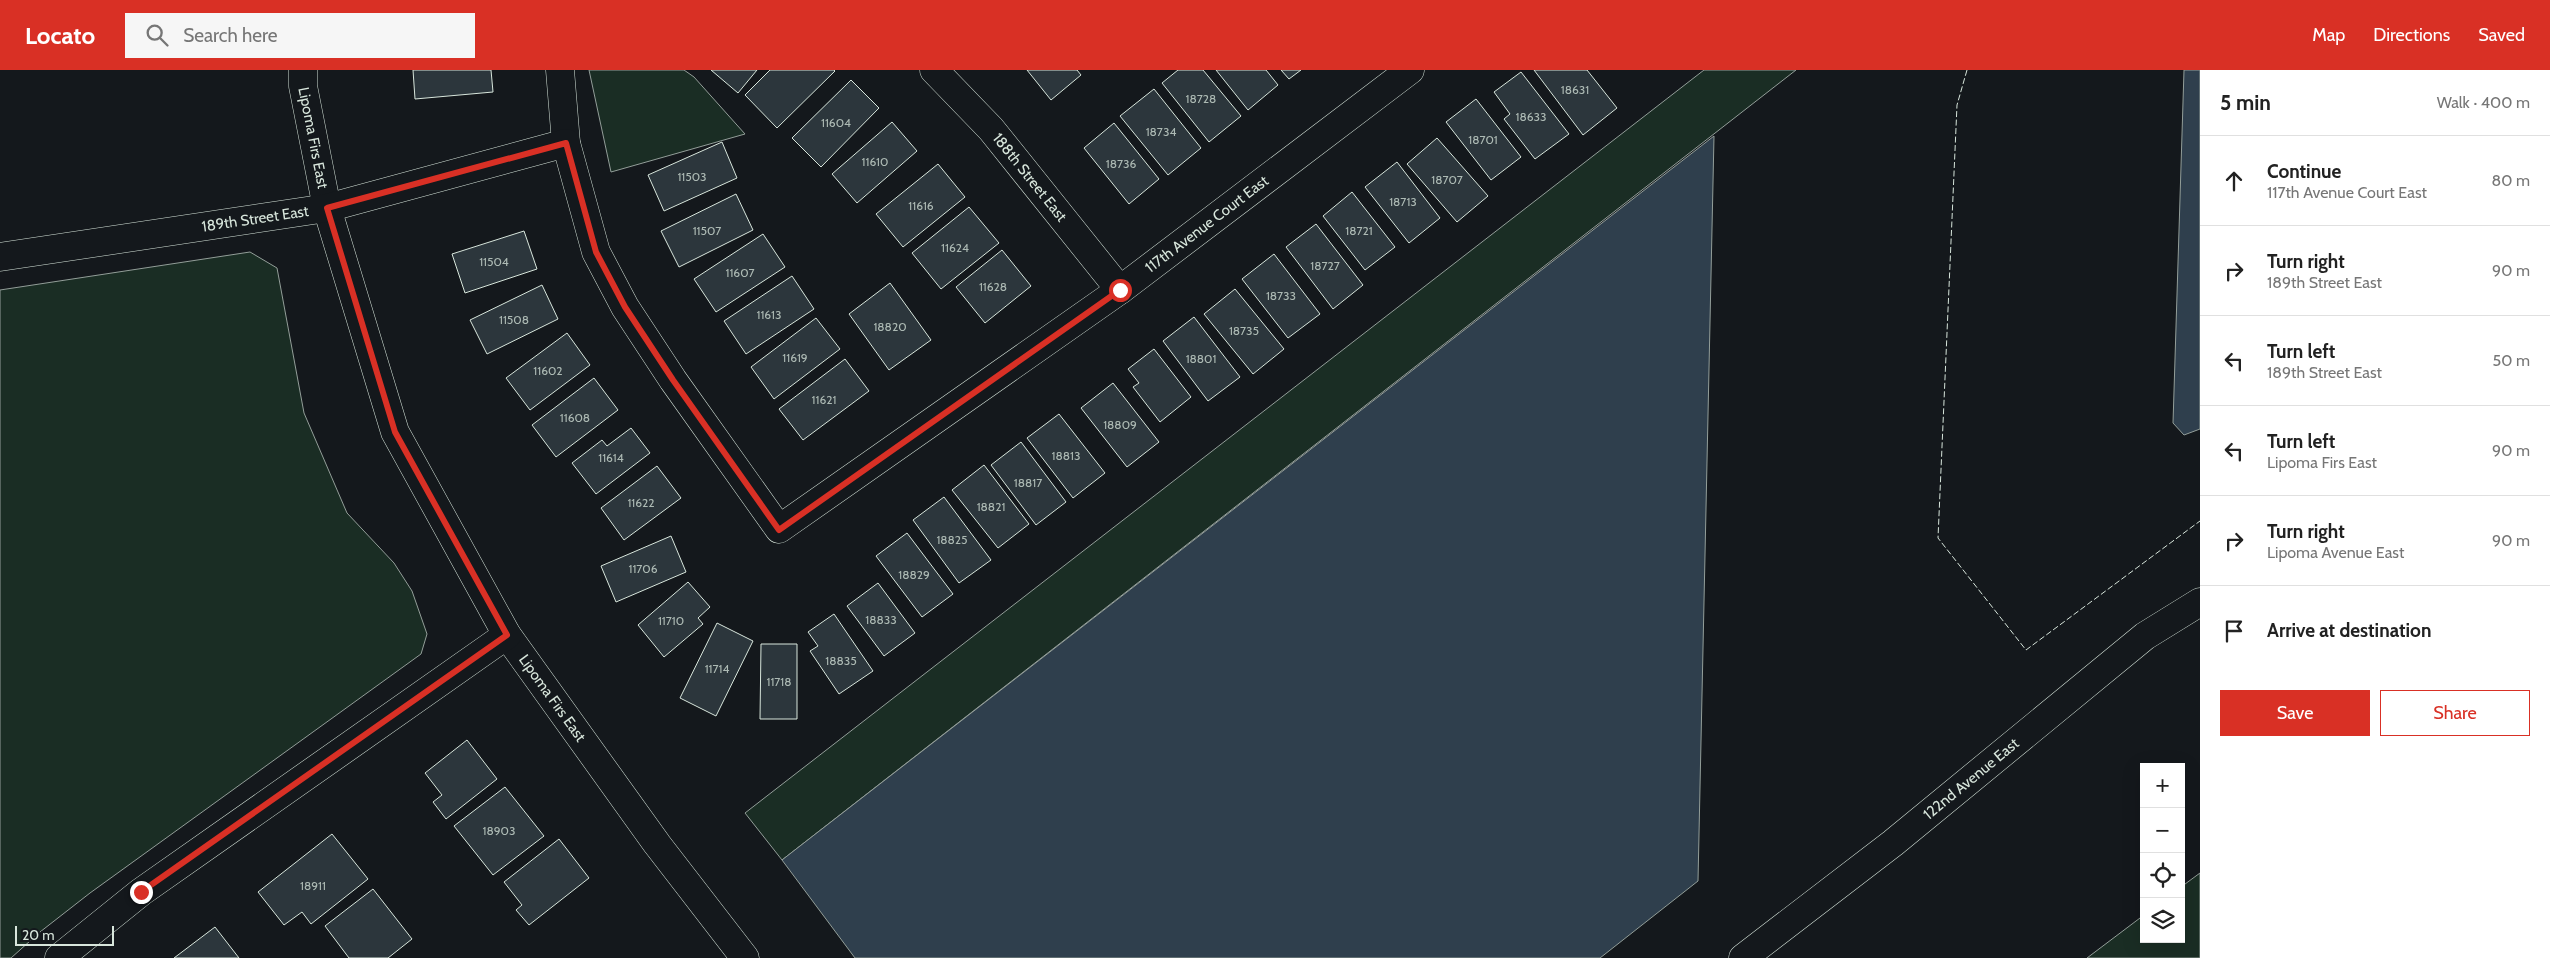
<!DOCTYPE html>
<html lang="en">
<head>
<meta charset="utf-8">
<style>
  :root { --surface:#fff; --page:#f6f6f6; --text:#222; --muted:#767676; --line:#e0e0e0; --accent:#d93025 }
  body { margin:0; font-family:Cabin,sans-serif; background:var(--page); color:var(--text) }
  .controls { position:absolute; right:15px; bottom:15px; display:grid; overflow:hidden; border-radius:0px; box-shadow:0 5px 20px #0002 }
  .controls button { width:45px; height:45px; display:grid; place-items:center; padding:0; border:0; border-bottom:1px solid var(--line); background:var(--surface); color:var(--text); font:25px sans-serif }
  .scale { position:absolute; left:15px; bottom:12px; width:99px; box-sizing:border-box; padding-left:5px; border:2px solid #d8e6dc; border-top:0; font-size:14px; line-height:18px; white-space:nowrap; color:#d8e6dc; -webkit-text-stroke:4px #14181c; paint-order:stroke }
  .stop { position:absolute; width:15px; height:15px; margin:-11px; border:4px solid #d93025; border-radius:50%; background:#fff }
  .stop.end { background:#d93025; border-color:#fff; box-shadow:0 1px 5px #0008 }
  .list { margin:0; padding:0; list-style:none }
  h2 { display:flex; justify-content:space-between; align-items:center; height:65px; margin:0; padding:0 20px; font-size:21px }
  h2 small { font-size:16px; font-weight:400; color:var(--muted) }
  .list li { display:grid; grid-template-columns:32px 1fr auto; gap:15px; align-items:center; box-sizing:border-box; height:90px; padding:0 20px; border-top:1px solid var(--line) }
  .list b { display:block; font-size:19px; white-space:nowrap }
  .list p { margin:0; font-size:16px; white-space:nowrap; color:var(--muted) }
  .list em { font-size:16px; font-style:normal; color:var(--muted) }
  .actions { display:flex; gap:10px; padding:15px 20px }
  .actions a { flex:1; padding:11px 0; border:1px solid var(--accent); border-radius:0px; text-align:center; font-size:18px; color:var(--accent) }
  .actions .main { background:var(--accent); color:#fff }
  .icon { flex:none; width:28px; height:28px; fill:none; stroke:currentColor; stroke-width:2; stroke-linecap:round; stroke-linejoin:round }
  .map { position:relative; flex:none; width:2200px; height:888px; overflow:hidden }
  header { display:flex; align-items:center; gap:30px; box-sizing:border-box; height:70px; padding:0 25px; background:var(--accent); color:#fff }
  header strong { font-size:24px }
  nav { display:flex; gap:28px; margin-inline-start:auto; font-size:18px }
  .search { width:350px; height:45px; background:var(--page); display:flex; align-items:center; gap:12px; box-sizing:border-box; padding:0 18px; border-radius:0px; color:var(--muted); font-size:19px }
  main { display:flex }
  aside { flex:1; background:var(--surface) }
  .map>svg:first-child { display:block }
  .green { fill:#1a2d24; stroke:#939e99 }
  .water { fill:#2f3f4d; stroke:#939e99 }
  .building { fill:#2c363c; stroke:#d8e6dc }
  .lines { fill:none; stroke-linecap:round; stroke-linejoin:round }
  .minor-casing { stroke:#d8e6dc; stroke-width:29 }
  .minor { stroke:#14181c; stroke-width:28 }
  .fence { stroke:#d8e6dc; stroke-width:1; stroke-dasharray:6 2.5; stroke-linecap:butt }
  .route { stroke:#d93025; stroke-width:6 }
  .labels { text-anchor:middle; stroke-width:4; stroke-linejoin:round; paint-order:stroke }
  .number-label { font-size:12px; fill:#adbab4 }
  .street-label { font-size:15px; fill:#d8e6dc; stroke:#14181c }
</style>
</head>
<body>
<header>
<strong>Locato</strong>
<div class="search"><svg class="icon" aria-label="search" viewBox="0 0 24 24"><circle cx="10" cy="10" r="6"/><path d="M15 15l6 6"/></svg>Search here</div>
<nav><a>Map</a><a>Directions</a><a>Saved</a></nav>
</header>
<main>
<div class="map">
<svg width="2200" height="888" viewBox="0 0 2200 888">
  <rect width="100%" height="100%" fill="#14181c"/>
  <!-- green -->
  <g class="green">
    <path d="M 589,0 L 684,0 L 694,7 L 745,64 L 611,102 Z"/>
    <path d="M 1704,0 L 1796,0 L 782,790 L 745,743 Z"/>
    <path d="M 250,182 L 277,198 L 304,343 L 347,443 L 394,493 L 412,521 L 427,564 L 421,584 L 90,823 L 40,862 L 11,888 L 0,888 L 0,220 Z"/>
    <path d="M 2200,803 L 2200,888 L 2087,888 L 2144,845 L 2144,869 L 2181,869 L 2181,817 Z"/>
  </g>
  <!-- water -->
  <g class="water">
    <path d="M 2184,0 L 2200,0 L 2200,359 L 2184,365 L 2173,353 Z"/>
    <path d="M 1714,66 L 1698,811 L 1600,888 L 855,888 L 782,790 Z"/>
  </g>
  <!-- building -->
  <g class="building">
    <path d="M 413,0 L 491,0 L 493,22 L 415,29 Z"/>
    <path d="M 711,0 L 757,0 L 738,23 Z"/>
    <path d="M 770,0 L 834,0 L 835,1 L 777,58 L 745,25 Z"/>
    <path d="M 1027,0 L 1077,0 L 1081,5 L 1051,30 Z"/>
    <path d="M 1178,0 L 1203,0 L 1241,46 L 1209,72 L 1162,13 Z"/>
    <path d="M 1216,0 L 1266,0 L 1278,15 L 1248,40 Z"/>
    <path d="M 1281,0 L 1301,0 L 1289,9 Z"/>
    <path d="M 1534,0 L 1587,0 L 1617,38 L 1583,65 Z"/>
    <path d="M 1521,2 L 1569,64 L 1535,89 L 1504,49 L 1510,44 L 1494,22 Z"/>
    <path d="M 851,10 L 879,38 L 821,97 L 792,68 Z"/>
    <path d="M 1154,19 L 1201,78 L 1168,105 L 1120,46 Z"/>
    <path d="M 1476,29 L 1521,87 L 1491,110 L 1446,52 Z"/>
    <path d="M 892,52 L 917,81 L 857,133 L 832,104 Z"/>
    <path d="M 1114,53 L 1159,109 L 1129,134 L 1084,78 Z"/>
    <path d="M 1437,68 L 1488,126 L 1457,152 L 1407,94 Z"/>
    <path d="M 722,72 L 737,108 L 664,141 L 648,105 Z"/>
    <path d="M 1397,92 L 1440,148 L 1409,173 L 1365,117 Z"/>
    <path d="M 938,94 L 965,127 L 903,177 L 876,144 Z"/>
    <path d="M 1352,122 L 1395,177 L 1365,200 L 1323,146 Z"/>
    <path d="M 736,124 L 753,160 L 679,197 L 661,161 Z"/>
    <path d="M 969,137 L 999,173 L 941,219 L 912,183 Z"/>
    <path d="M 1316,154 L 1363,215 L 1333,239 L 1286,177 Z"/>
    <path d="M 524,161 L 537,199 L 465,223 L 452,184 Z"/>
    <path d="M 763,164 L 785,197 L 716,242 L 694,209 Z"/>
    <path d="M 1002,180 L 1031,216 L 985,253 L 956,217 Z"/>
    <path d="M 1274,184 L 1320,244 L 1288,268 L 1242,209 Z"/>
    <path d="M 792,206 L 814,239 L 746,284 L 724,251 Z"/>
    <path d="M 890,213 L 931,270 L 889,300 L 849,244 Z"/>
    <path d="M 542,215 L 558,249 L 487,284 L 470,250 Z"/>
    <path d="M 1235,219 L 1284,279 L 1253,304 L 1204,244 Z"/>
    <path d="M 1194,247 L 1240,307 L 1208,331 L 1163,271 Z"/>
    <path d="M 816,248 L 840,279 L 774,329 L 751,297 Z"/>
    <path d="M 567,263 L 590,295 L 530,340 L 506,308 Z"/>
    <path d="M 1154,279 L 1191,327 L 1160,352 L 1133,317 L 1139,313 L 1128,299 Z"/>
    <path d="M 845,289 L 869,321 L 803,370 L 779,339 Z"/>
    <path d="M 594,308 L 618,340 L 556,387 L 532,355 Z"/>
    <path d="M 1113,313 L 1159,372 L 1127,397 L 1081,338 Z"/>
    <path d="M 1059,344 L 1105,403 L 1073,428 L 1027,368 Z"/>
    <path d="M 631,358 L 650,383 L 596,424 L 572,393 L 602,370 L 607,376 Z"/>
    <path d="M 1021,372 L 1066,432 L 1036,455 L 991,395 Z"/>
    <path d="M 984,395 L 1029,454 L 998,478 L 952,420 Z"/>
    <path d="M 657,396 L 681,428 L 624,470 L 601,438 Z"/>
    <path d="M 944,427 L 991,490 L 959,513 L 913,450 Z"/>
    <path d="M 907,463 L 953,524 L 922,547 L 876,486 Z"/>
    <path d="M 671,466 L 686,502 L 616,532 L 601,496 Z"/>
    <path d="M 688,512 L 710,537 L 698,548 L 703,554 L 664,587 L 638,555 Z"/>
    <path d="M 878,513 L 915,563 L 884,586 L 847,536 Z"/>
    <path d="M 834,544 L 873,601 L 839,624 L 810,581 L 818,576 L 808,562 Z"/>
    <path d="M 717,553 L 753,571 L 716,646 L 680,628 Z"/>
    <path d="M 761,574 L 797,574 L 797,649 L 760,649 Z"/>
    <path d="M 467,670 L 497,709 L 446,749 L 433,732 L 442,725 L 425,703 Z"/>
    <path d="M 505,717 L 544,766 L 493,805 L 454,756 Z"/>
    <path d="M 332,764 L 368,809 L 311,854 L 302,842 L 284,855 L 258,822 Z"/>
    <path d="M 559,769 L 589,808 L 529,855 L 516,840 L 522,835 L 504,812 Z"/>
    <path d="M 373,819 L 412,869 L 388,888 L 349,888 L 325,856 Z"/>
    <path d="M 215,857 L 239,888 L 174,888 Z"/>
  </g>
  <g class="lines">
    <!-- minor casing -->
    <g class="minor-casing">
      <g id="minor">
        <path id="s1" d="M 303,0 L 303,16 L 327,138 L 395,362 L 507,565 L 657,774 L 745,888"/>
        <path id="s2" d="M 560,0 L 566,73 L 596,182 L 625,237 L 673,310 L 779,459 L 1120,220 L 1410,0"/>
        <path id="s3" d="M 934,0 L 991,59 L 1120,220"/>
        <path id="s4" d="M 0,187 L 327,138 L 566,73"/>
        <path d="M 59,888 L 141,822 L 507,565"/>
        <path id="s5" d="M 1743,888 L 1893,773 L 2145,566 L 2200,532"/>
      </g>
    </g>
    <!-- minor -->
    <use href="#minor" class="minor"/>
    <!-- fence -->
    <path class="fence" d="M 1967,0 L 1957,35 L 1938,468 L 2026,580 L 2200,451"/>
  </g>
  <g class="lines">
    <!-- route -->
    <path class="route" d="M 141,822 L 507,565 L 395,362 L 327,138 L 566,73 L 596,182 L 625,237 L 673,310 L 779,460 L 1120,220"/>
  </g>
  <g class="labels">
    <!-- number labels -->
    <g class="number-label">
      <text x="1575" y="24">18631</text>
      <text x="1201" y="33">18728</text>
      <text x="1531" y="51">18633</text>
      <text x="836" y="57">11604</text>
      <text x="1161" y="66">18734</text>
      <text x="1483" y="74">18701</text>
      <text x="875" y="96">11610</text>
      <text x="1121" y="98">18736</text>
      <text x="692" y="111">11503</text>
      <text x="1447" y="114">18707</text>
      <text x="1403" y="136">18713</text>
      <text x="921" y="140">11616</text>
      <text x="707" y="165">11507</text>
      <text x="1359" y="165">18721</text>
      <text x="955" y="182">11624</text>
      <text x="494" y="196">11504</text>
      <text x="1325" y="200">18727</text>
      <text x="740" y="207">11607</text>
      <text x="993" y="221">11628</text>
      <text x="1281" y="230">18733</text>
      <text x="769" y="249">11613</text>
      <text x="514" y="254">11508</text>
      <text x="890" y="261">18820</text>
      <text x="1244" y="265">18735</text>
      <text x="795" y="292">11619</text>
      <text x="1201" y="293">18801</text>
      <text x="548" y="305">11602</text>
      <text x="824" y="334">11621</text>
      <text x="575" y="352">11608</text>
      <text x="1120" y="359">18809</text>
      <text x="1066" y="390">18813</text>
      <text x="611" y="392">11614</text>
      <text x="1028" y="417">18817</text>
      <text x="641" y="437">11622</text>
      <text x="991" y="441">18821</text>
      <text x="952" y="474">18825</text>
      <text x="643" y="503">11706</text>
      <text x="914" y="509">18829</text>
      <text x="881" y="554">18833</text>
      <text x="671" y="555">11710</text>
      <text x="841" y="595">18835</text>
      <text x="717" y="603">11714</text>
      <text x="779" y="616">11718</text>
      <text x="499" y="765">18903</text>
      <text x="313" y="820">18911</text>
    </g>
    <!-- street labels -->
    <g class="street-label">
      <text dy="5" stroke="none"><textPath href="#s1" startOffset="69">Lipoma Firs East</textPath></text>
      <text dy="5" stroke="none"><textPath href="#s3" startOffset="144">188th Street East</textPath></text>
      <text dy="5" stroke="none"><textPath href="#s4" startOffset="258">189th Street East</textPath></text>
      <text dy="5" stroke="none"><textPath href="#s2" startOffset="1044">117th Avenue Court East</textPath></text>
      <text dy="5" stroke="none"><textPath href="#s1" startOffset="684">Lipoma Firs East</textPath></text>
      <text dy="5" stroke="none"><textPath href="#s5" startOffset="290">122nd Avenue East</textPath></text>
    </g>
  </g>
</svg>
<div class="controls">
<button>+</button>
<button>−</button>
<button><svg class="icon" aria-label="locate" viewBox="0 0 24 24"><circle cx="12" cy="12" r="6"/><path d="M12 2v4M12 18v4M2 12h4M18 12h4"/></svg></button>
<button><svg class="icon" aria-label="layers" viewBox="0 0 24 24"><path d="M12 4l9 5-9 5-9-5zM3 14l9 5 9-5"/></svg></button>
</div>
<div class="scale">20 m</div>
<div class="stop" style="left:1120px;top:220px"></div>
<div class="stop end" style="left:141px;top:822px"></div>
</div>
<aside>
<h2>5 min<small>Walk · 400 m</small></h2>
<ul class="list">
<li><svg class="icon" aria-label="ahead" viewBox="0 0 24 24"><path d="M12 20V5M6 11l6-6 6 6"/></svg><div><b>Continue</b><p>117th Avenue Court East</p></div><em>80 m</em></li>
<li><svg class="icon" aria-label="right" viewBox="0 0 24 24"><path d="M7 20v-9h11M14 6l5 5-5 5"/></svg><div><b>Turn right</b><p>189th Street East</p></div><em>90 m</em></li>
<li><svg class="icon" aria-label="left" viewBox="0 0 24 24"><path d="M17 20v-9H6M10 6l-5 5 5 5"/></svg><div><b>Turn left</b><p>189th Street East</p></div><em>50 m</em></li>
<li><svg class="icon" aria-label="left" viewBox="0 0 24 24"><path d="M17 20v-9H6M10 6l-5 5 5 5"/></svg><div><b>Turn left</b><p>Lipoma Firs East</p></div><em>90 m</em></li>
<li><svg class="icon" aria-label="right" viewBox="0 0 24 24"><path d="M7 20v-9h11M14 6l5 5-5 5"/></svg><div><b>Turn right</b><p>Lipoma Avenue East</p></div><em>90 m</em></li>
<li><svg class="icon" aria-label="arrive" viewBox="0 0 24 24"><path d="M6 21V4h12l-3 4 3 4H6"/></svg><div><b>Arrive at destination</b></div></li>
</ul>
<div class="actions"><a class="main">Save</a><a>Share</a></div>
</aside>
</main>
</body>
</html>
